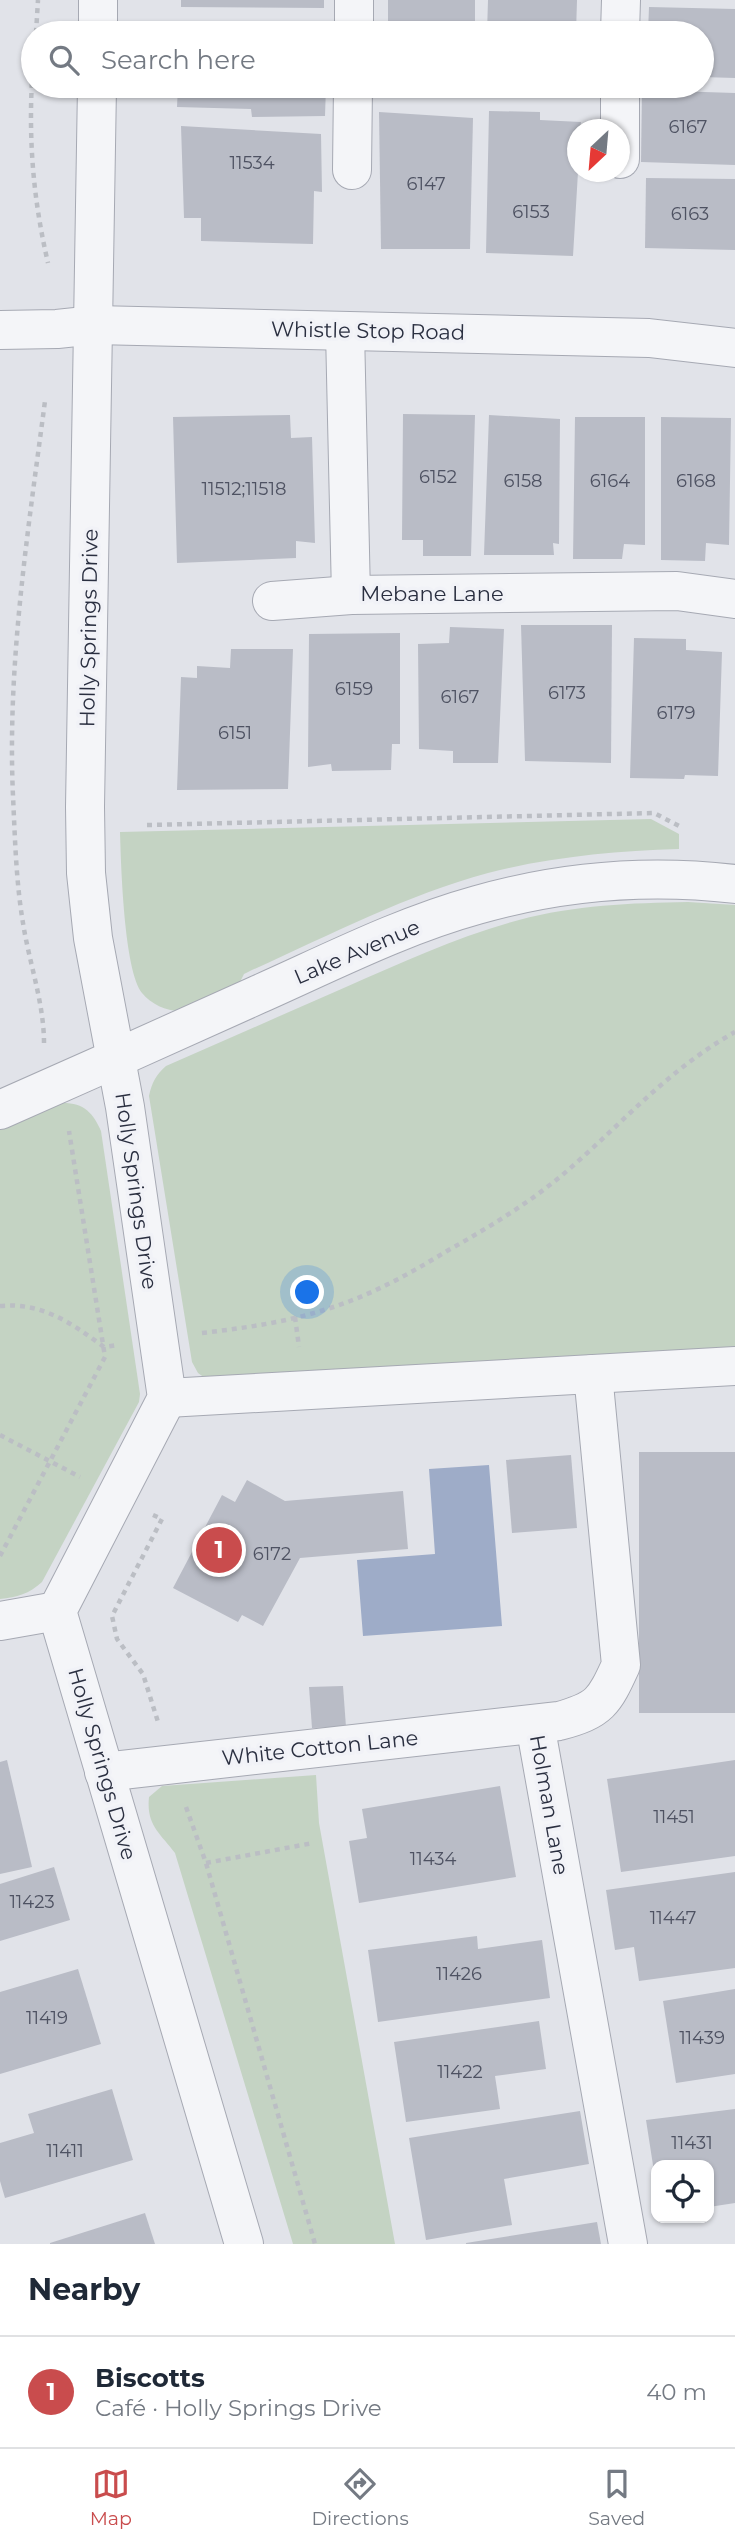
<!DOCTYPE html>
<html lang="en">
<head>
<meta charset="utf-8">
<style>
  :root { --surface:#fff; --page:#f6f6f7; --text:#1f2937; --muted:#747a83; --line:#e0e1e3; --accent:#c94c4d }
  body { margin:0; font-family:Montserrat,sans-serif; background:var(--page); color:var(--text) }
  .controls { position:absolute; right:21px; bottom:21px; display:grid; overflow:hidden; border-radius:14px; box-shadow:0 2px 5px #0004 }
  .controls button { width:63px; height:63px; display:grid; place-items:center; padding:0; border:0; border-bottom:2px solid var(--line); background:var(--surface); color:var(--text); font:35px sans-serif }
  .compass { position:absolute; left:567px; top:119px; width:63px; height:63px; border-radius:50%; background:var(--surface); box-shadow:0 2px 5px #0004; rotate:206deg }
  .you { position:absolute; left:308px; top:1293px; width:24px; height:24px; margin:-18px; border:5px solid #fff; border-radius:50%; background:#1a73e8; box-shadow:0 0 0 10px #1a73e833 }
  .badge { display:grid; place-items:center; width:46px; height:46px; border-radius:50%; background:var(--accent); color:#fff; font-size:23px; font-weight:700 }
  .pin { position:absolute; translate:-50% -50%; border:4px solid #fff; box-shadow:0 2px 7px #0006 }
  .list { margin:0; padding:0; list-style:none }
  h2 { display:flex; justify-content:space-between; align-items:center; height:91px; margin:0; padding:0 28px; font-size:30px }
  h2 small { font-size:23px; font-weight:400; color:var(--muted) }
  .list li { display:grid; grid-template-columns:46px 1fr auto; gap:21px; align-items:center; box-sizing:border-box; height:112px; padding:0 28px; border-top:2px solid var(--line) }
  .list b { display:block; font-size:26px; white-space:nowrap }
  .list p { margin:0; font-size:23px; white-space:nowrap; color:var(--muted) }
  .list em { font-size:23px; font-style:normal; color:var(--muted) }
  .icon { flex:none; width:38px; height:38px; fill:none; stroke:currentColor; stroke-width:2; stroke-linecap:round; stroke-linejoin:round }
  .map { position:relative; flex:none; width:735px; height:2244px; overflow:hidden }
  .search { position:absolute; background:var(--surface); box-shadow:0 2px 5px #0004; left:21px; right:21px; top:21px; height:77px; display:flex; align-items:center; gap:18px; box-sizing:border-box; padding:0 24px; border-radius:38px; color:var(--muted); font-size:26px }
  .sheet { height:203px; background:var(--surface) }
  nav { display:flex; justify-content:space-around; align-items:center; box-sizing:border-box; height:98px; border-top:2px solid var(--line); background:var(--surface); font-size:19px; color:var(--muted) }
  nav a { display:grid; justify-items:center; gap:4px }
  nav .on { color:var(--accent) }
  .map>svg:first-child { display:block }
  .green { fill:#c4d3c3 }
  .water { fill:#9eacc8 }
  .building { fill:#b9bcc6 }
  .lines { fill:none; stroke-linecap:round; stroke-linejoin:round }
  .minor-casing { stroke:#a6a9b3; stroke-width:40 }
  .path { stroke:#bbbec4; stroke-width:4.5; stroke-dasharray:5 5; stroke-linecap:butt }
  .minor { stroke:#f4f5f8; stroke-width:38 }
  .labels { text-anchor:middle; stroke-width:7; stroke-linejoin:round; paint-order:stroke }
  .number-label { font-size:18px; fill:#4e5262 }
  .street-label { font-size:21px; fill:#2a2f40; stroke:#f1f2f7 }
</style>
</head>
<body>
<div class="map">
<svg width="735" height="2244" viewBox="0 0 735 2244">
  <rect width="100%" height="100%" fill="#e1e3e9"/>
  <!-- green -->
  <g class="green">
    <path d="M 651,819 L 679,834 L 679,849 C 614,851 550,857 488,873 C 406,895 328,936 250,971 L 244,974 L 236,990 C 222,996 194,1011 180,1011 C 166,1011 151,1004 142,993 C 124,970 121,865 120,832 Z"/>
    <path d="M 688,902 L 735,905 L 735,1348 L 209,1381 L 198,1373 L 192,1362 L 149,1096 C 152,1082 156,1075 166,1066 C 226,1040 286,1013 346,987 C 403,962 459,936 519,920 C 575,905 631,903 688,902 Z"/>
    <path d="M 63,1103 C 84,1103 93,1113 101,1131 L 140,1394 L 139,1402 L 42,1582 C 29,1594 17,1597 0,1599 L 0,1130 Z"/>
    <path d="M 316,1775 L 319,1823 L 395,2244 L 293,2244 L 175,1853 C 160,1833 146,1825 149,1797 L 162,1786 Z"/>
  </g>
  <!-- water -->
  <path class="water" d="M 489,1465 L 502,1626 L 363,1636 L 357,1560 L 435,1554 L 429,1469 Z"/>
  <!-- building -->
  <g class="building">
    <path d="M 181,0 L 324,0 L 324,8 L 181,7 Z"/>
    <rect x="388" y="0" width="87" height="33"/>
    <path d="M 488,0 L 577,0 L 576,33 L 487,33 Z"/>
    <path d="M 649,7 L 735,9 L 735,78 L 702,77 L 702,33 L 648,33 Z"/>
    <path d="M 179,25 L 321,28 L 321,33 L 179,33 Z"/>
    <path d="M 178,86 L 326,86 L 325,116 L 252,117 L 251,109 L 177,107 Z"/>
    <path d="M 642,90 L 735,93 L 735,165 L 641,162 Z"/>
    <path d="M 489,111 L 540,112 L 540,120 L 581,122 L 580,130 L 578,130 L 578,172 L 573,256 L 486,253 Z"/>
    <path d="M 379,112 L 473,118 L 470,249 L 381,249 Z"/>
    <path d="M 181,126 L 321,134 L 322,192 L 314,191 L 313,244 L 201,241 L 201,218 L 184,218 Z"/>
    <path d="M 646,178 L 735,179 L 735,250 L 645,248 Z"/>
    <path d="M 403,414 L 475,415 L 471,556 L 423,556 L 423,540 L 402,540 Z"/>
    <path d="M 290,415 L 291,438 L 312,437 L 315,543 L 296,541 L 296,558 L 177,563 L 173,417 Z"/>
    <path d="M 489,415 L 560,419 L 559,544 L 553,543 L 554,555 L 484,555 Z"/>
    <path d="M 575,417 L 645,417 L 645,545 L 624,544 L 622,559 L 573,559 Z"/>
    <path d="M 661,417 L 731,418 L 729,545 L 706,543 L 705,561 L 661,560 Z"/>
    <path d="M 521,625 L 612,625 L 611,763 L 525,761 Z"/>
    <path d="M 450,627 L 504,629 L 498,763 L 453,763 L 453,751 L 419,749 L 418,644 L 449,643 Z"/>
    <path d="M 400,633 L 400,744 L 392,744 L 391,770 L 332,771 L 331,764 L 308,767 L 309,634 Z"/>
    <path d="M 634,638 L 686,639 L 686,650 L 722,652 L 718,776 L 685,775 L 684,779 L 630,778 Z"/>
    <path d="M 231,649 L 293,649 L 288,789 L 177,790 L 181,677 L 197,678 L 197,666 L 230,668 Z"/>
    <rect x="639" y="1452" width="96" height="261"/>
    <path d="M 571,1455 L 577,1528 L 512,1533 L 506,1460 Z"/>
    <path d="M 247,1480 L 285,1501 L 403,1491 L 408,1549 L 300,1558 L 263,1626 L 242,1615 L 238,1622 L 173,1588 L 222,1495 L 235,1502 Z"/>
    <path d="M 343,1686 L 346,1727 L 312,1728 L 309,1687 Z"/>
    <path d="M 7,1760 L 32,1867 L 0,1874 L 0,1762 Z"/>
    <path d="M 735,1760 L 735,1856 L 621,1872 L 607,1779 Z"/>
    <path d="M 500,1786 L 516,1877 L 359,1903 L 349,1841 L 367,1838 L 362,1809 Z"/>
    <path d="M 54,1867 L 70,1920 L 0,1941 L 0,1884 Z"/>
    <path d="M 735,1872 L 735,1968 L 639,1981 L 634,1947 L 615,1950 L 606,1890 Z"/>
    <path d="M 477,1936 L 478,1949 L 542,1940 L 550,1998 L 378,2022 L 368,1950 Z"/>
    <path d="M 78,1969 L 101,2044 L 0,2074 L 0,1992 Z"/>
    <path d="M 735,1989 L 735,2074 L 676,2083 L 663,2001 Z"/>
    <path d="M 539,2021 L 546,2069 L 495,2076 L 500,2109 L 406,2122 L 394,2042 Z"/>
    <path d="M 112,2089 L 133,2160 L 5,2198 L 0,2181 L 0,2143 L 34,2133 L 28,2114 Z"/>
    <path d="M 735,2109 L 735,2203 L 709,2207 L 709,2165 L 656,2165 L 655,2178 L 646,2120 Z"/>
    <path d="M 580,2111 L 589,2164 L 504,2179 L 512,2225 L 426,2240 L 409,2138 Z"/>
    <path d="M 145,2213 L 155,2244 L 50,2244 L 50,2243 Z"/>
    <path d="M 597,2222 L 601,2244 L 466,2244 L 466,2243 Z"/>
  </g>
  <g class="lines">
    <!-- minor casing -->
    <g class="minor-casing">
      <g id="minor">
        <path d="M 98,33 L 98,0"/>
        <path d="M 354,33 L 354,0"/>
        <path d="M 620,33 L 621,0"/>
        <path d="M 97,86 L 85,807 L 86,873 L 93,938 L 125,1107 L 167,1398 L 57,1611 L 244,2244"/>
        <path d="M 620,159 L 620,86"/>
        <path d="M 352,170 L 353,86"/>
        <path d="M 0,330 L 57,329 L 95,325 L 649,338 L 735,348"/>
        <path d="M 345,331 L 351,595"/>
        <path d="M 272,601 L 351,595 L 677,591 L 735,599"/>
        <path d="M 0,1110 C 86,1072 171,1034 257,995 C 329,963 401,926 477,905 C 561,881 649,874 735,884"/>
        <path d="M 167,1398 L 735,1366"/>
        <path d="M 0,1621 L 57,1611"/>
        <path d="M 535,1724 L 628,2244"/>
        <path d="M 104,1772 L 559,1721 C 600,1710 604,1702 621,1665 L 593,1374"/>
      </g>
    </g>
    <!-- path -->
    <g class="path">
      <path d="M 36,33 L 38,0"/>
      <path d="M 33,63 C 28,133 32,194 48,263"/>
      <path d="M 147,825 L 654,813 L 681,827"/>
      <path d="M 44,1043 C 44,1003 29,962 23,923 C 16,882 15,838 13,796 C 7,665 28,531 45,401"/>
      <path d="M 0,1306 C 42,1302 71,1323 104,1347 L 117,1345"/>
      <path d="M 295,1317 L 299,1347"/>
      <path d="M 202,1333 C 245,1328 287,1322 327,1309 C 370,1296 409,1274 447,1251 C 493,1225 536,1199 575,1164 C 628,1117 671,1068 735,1032"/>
      <path d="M 0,1435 L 80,1477"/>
      <path d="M 153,1515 L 162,1519 L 112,1616 L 117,1639 L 143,1674 L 158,1722"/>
      <path d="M 0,1556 L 105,1357 L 69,1131"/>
      <path d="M 186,1807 L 206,1863 L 315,2244"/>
      <path d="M 206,1863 L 313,1843"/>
    </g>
    <!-- minor -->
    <use href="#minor" class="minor"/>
  </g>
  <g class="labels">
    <!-- number labels -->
    <g class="number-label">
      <text x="688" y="133">6167</text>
      <text x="252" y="169">11534</text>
      <text x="426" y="190">6147</text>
      <text x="531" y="218">6153</text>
      <text x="690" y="220">6163</text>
      <text x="438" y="483">6152</text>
      <text x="523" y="487">6158</text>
      <text x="610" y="487">6164</text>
      <text x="696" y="487">6168</text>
      <text x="244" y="495">11512;11518</text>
      <text x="354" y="695">6159</text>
      <text x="567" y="699">6173</text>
      <text x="460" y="703">6167</text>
      <text x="676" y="719">6179</text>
      <text x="235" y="739">6151</text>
      <text x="272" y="1560">6172</text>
      <text x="674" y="1823">11451</text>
      <text x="433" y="1865">11434</text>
      <text x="32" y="1908">11423</text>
      <text x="673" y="1924">11447</text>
      <text x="459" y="1980">11426</text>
      <text x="47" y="2024">11419</text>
      <text x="702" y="2044">11439</text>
      <text x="460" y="2078">11422</text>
      <text x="692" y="2149">11431</text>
      <text x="65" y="2157">11411</text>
    </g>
    <!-- street labels -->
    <g class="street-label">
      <text transform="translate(368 331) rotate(1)" y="7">Whistle Stop Road</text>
      <text x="432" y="601">Mebane Lane</text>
      <text transform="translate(89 628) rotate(-89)" y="7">Holly Springs Drive</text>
      <text transform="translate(357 952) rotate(-23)" y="7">Lake Avenue</text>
      <text transform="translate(136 1191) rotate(82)" y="7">Holly Springs Drive</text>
      <text transform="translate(320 1748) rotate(-6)" y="7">White Cotton Lane</text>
      <text transform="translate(102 1764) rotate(74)" y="7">Holly Springs Drive</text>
      <text transform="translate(549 1805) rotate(80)" y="7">Holman Lane</text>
    </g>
  </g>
</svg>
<div class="controls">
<button><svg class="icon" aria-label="locate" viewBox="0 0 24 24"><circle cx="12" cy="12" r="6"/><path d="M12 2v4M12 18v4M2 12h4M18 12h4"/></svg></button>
</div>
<svg class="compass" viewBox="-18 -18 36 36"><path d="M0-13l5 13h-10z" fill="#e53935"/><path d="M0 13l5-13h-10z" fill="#747a83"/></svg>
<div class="you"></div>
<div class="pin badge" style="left:219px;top:1550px">1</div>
<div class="search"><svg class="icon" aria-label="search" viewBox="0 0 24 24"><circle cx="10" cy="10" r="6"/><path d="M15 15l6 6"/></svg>Search here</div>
</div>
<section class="sheet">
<h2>Nearby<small></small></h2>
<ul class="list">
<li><span class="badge">1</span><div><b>Biscotts</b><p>Café · Holly Springs Drive</p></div><em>40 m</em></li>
</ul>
</section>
<nav>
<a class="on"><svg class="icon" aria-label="map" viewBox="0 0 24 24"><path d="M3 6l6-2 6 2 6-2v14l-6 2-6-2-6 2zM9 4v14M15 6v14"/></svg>Map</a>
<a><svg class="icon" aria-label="directions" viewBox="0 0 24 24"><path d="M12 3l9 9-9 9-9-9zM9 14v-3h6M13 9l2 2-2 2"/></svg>Directions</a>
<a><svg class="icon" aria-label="saved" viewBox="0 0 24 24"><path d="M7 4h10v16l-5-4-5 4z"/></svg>Saved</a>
</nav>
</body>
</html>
